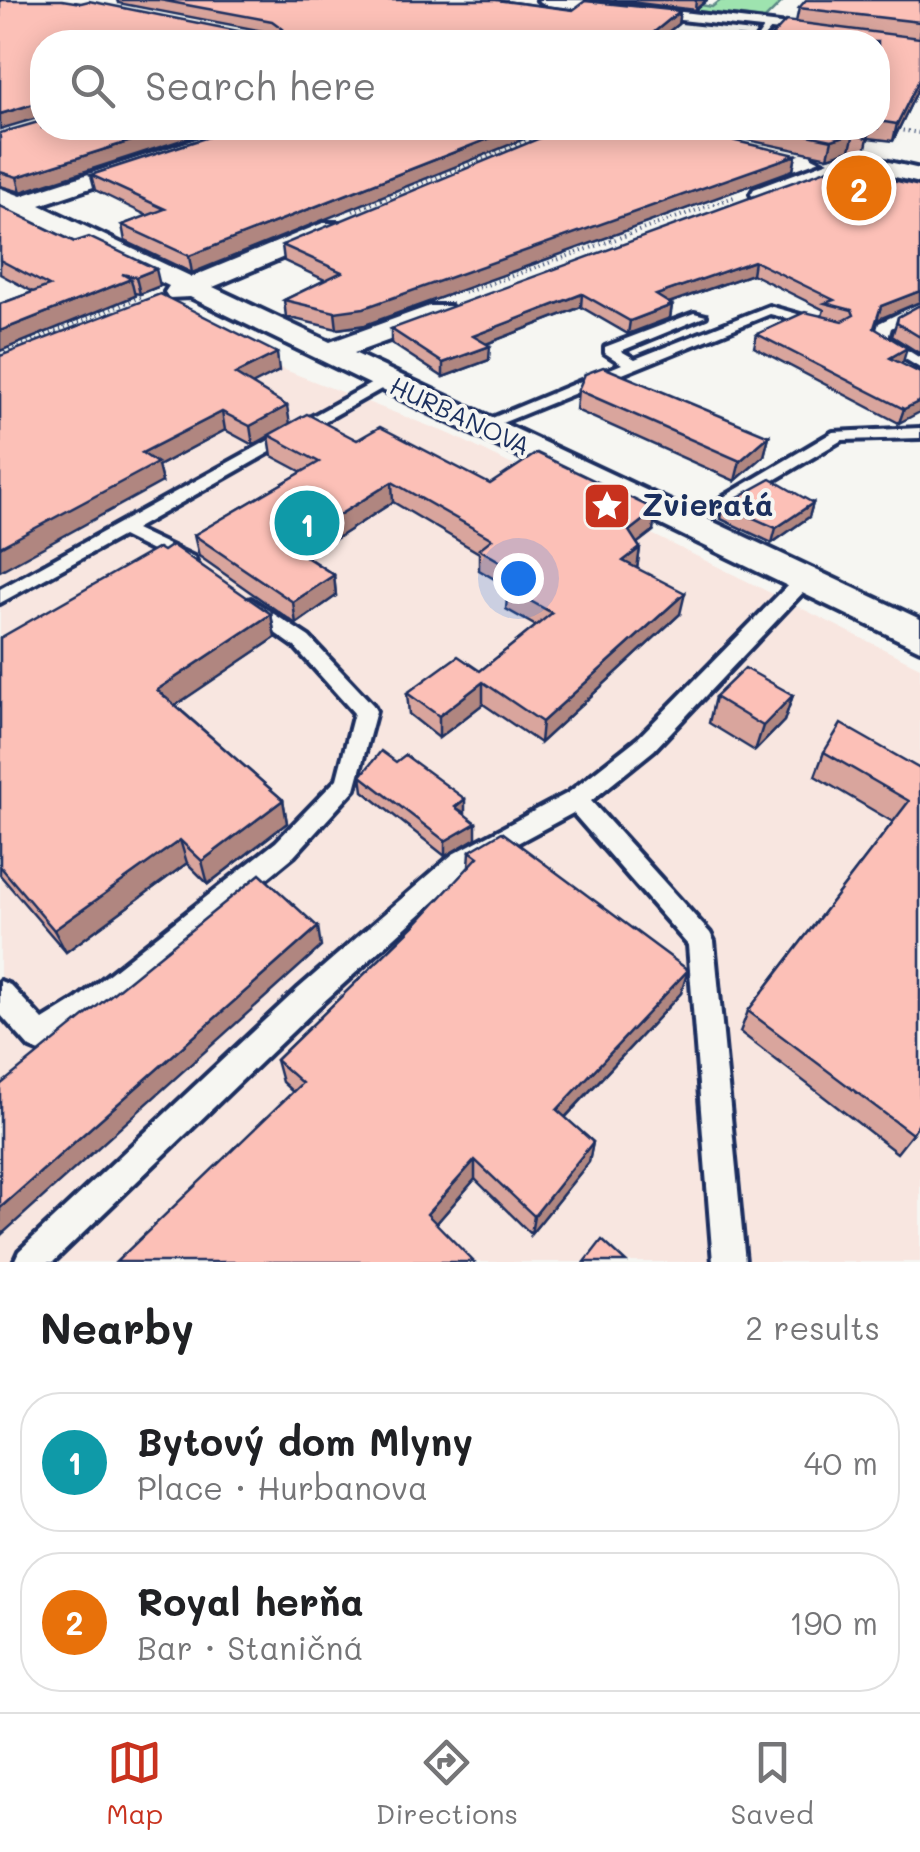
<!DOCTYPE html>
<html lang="en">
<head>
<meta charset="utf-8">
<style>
  :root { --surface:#fff; --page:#f2f2f2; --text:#202124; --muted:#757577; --line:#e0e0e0; --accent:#c8321e }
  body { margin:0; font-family:Mali,sans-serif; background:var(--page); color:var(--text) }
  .you { position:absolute; left:518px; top:578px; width:35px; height:35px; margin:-25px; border:8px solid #fff; border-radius:50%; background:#1a73e8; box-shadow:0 0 0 15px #1a73e833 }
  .badge { display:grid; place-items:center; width:65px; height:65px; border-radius:50%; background:var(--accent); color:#fff; font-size:32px; font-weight:700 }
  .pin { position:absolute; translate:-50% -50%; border:5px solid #fff; box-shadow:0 2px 10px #0006 }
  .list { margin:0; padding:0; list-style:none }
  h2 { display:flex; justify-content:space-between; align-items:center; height:130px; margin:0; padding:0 40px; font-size:42px }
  h2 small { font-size:32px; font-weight:400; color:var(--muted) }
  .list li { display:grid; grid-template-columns:65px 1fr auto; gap:30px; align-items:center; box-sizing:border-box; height:140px; margin:0 20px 20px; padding:0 20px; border:2px solid var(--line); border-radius:40px }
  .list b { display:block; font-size:38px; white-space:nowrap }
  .list p { margin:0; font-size:32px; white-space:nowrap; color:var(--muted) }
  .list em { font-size:32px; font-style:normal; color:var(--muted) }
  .icon { flex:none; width:55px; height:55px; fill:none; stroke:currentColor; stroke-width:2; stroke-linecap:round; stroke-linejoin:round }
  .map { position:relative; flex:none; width:920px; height:1262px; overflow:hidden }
  .search { position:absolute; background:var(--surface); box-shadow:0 5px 25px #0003; left:30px; right:30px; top:30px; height:110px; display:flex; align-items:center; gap:25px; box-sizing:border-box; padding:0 35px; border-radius:40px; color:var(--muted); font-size:38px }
  .sheet { height:450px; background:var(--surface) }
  nav { display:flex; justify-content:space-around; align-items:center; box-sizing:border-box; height:140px; border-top:2px solid var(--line); background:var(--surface); font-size:28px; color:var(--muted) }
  nav a { display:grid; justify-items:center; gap:5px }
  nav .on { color:var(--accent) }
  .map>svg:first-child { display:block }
  .built { fill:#f8e6e0 }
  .green { fill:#9ee3af; stroke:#5c8986; stroke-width:2.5 }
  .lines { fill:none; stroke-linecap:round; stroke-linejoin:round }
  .lane-casing { stroke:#1b2f5e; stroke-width:8 }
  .street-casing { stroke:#1b2f5e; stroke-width:8 }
  .path { stroke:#1b2f5e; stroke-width:4; stroke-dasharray:1 4; stroke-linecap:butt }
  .lane { fill:#f6f6f2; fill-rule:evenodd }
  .street { fill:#f6f6f2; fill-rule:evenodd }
  .wall { fill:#d9a59d; stroke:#1b2f5e; stroke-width:2.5 }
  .shaded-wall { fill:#b08680; stroke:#1b2f5e; stroke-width:2.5 }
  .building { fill:#fcc0b7; stroke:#1b2f5e; stroke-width:2.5 }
  .labels { text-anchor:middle; stroke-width:8; stroke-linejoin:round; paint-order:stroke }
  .far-street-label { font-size:25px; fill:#1b2f5e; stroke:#f6f6f2 }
  .poi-label { font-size:30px; font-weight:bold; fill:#1b2f5e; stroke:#f6f6f2; text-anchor:start }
</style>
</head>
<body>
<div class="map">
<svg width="920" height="1262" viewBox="0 0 920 1262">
  <rect width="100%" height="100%" fill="#f6f6f2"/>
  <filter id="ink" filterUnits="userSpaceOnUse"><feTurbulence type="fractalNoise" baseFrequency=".01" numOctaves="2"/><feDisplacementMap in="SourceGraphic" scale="20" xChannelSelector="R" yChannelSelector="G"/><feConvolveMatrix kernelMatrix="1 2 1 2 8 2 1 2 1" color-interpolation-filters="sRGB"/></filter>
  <g filter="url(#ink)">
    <!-- built -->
    <path class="built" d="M 214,337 L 285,370 L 452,435 L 920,667 L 920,1262 L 0,1262 L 0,441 Z"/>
    <!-- green -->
    <path class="green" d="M 673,0 L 712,7 L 721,0 L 784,0 L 765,19 L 665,7 Z"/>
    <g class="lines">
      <!-- lane casing -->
      <g class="lane-casing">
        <g id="lane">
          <path d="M 766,25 L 773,27 L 763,38 L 757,38 Z"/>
          <path d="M 920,303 L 920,312 L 891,328 L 888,338 L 920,358 L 920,368 L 874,340 L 879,323 Z"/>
          <path d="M 769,306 L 826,322 L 819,326 L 770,314 L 487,429 L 475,429 L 473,426 L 622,364 L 605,353 L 605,347 L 694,313 L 706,316 L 621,351 L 635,359 Z"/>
          <path d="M 385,376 L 390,378 L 390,384 L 135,529 L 194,557 L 196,561 L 194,565 L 180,565 L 122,536 L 0,603 L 0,589 Z"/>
          <path d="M 920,428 L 920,438 L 842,440 L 693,528 L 687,530 L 678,524 L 833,432 Z"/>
          <path d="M 804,574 L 811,576 L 813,580 L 811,584 L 654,750 L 591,801 L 710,933 L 714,941 L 745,1262 L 713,1262 L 688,945 L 573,813 L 471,868 L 319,1006 L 53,1262 L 14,1262 L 19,1251 L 299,988 L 453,854 L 568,793 L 638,738 L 797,576 Z"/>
          <path d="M 251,599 L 309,637 L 373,705 L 376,711 L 355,789 L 294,856 L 97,1017 L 40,1052 L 30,1048 L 0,1014 L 0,981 L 10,985 L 43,1020 L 77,999 L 276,842 L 337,779 L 354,713 L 295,647 L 244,611 L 241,606 L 244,601 Z"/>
        </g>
      </g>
      <!-- street casing -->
      <g class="street-casing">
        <g id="street">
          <path d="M 538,0 L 583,0 L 920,41 L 920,51 L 878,46 L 878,42 L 546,5 Z"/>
          <path d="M 230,128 L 259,128 L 256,132 L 40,205 L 192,277 L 323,223 L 341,223 L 344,228 L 341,233 L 213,287 L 330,342 L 430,306 L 450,306 L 454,312 L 450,318 L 354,353 L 920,619 L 920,650 L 190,297 L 169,298 L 165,292 L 169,286 L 18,213 L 0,215 L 0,188 L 21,196 Z"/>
          <path d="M 826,148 L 920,169 L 920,183 L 853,167 L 770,199 L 754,199 L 751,194 L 754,189 L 829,161 L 815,154 Z"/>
        </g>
      </g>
      <!-- path -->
      <g class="path">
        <path d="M 878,127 L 920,133"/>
        <path d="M 353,211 L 559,128"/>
        <path d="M 464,293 L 734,197"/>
        <path d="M 0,354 L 143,296"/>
      </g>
      <!-- lane -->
      <use href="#lane" class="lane"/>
      <!-- street -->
      <use href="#street" class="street"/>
    </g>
    <!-- wall -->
    <g class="wall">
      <path d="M 0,0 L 248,33 L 273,33 L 118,3 L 117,0 L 496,0 L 678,24 L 656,42 L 42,42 L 42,118 Z"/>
      <path d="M 614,0 L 707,0 L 695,10 Z"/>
      <path d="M 920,0 L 920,85 L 893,141 L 868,138 L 864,157 L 850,150 L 828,157 L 692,128 L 878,128 L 878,42 L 767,41 L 796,22 L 799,8 Z"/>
      <path d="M 42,128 L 219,128 L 21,192 L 0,186 L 0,133 Z"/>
      <path d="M 236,128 L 192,273 L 125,241 L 122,225 L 148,216 L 95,190 L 91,175 Z"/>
      <path d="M 796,155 L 793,170 L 365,325 L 337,329 L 286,317 L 284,300 L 325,280 L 284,261 L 282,245 Z"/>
      <path d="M 920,186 L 920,302 L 877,320 L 875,328 L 903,362 L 900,364 L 920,373 L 899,423 L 754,347 L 757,334 L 822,316 L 824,310 L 752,274 L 669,303 L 672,305 L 670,318 L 628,334 L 581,307 L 486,344 L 489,360 L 443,377 L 391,343 L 391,329 Z"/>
      <path d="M 0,206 L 160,286 L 140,294 L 134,293 L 135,296 L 0,351 L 0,304 L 33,292 L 0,274 Z"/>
      <path d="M 920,305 L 920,352 L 919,353 L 892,336 L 898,317 Z"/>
      <path d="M 0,356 L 279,371 L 252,384 L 290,424 L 357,440 L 490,484 L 653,531 L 637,543 L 640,548 L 637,568 L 680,614 L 540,743 L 483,704 L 439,738 L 409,714 L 407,693 L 480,671 L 536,626 L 506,609 L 508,587 L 479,570 L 479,553 L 393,502 L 307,557 L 334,575 L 336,596 L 296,624 L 199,556 L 194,535 L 302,472 L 272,456 L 269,436 L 253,445 L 225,430 L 158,466 L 162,482 Z"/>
      <path d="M 578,390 L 769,436 L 764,456 L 735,481 L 576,410 Z"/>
      <path d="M 813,503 L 809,517 L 772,543 L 721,519 L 724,505 Z"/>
      <path d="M 271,614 L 275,638 L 175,705 L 283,800 L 287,823 L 208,884 L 187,863 L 66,952 L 0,875 L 0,638 Z"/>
      <path d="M 793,695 L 784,721 L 755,751 L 709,723 L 715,697 Z"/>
      <path d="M 824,752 L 920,769 L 912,1134 L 897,1153 L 740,1032 L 748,1011 L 893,822 L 815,776 Z"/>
      <path d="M 361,776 L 464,814 L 476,838 L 445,856 L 363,791 Z"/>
      <path d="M 470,851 L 681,993 L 565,1118 L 593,1142 L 589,1162 L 531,1234 L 475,1179 L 436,1224 L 282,1082 L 276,1060 L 414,926 L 469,867 Z"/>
    </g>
    <!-- shaded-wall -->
    <g class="shaded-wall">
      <path d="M 696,0 L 707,0 L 695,10 Z"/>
      <path d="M 680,11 L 678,24 L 656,42 L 642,42 Z"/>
      <path d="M 920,78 L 920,85 L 893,141 L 897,124 Z"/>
      <path d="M 37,103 L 41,117 L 0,129 L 0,114 Z"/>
      <path d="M 172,128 L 219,128 L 21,192 L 17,177 Z"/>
      <path d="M 516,128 L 551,128 L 192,273 L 189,256 Z"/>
      <path d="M 854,133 L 850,150 L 828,157 L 832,140 Z"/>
      <path d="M 796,155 L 793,170 L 365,325 L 337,329 L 335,312 Z"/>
      <path d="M 754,261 L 752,274 L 654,308 L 656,295 Z"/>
      <path d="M 156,269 L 160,286 L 140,294 L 136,277 Z"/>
      <path d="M 131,279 L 135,296 L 0,351 L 0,331 Z"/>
      <path d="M 920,291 L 920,302 L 877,320 L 881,306 Z"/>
      <path d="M 582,294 L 581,307 L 473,349 L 473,336 Z"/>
      <path d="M 672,305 L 670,318 L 628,334 L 630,321 Z"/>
      <path d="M 490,346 L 489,360 L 443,377 L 443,363 Z"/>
      <path d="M 907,348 L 903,362 L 885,372 L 890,358 Z"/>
      <path d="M 277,353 L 279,371 L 238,392 L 235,374 Z"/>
      <path d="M 920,401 L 920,412 L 899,423 L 904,409 Z"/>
      <path d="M 287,406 L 290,424 L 253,445 L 250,426 Z"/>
      <path d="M 222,412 L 225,430 L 158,466 L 162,482 L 0,571 L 0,547 L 142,453 Z"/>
      <path d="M 769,436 L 764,456 L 735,481 L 740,461 Z"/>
      <path d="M 392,482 L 393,502 L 292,567 L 289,546 Z"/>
      <path d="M 813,503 L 809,517 L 772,543 L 776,528 Z"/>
      <path d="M 656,510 L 653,531 L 626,552 L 629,531 Z"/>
      <path d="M 640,548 L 637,569 L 623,561 Z"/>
      <path d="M 334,575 L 336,596 L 296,624 L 293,602 Z"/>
      <path d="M 685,593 L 680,614 L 540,743 L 542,722 Z"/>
      <path d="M 271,614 L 275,638 L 164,713 L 157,690 Z"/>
      <path d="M 483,682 L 483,704 L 439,738 L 439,716 Z"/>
      <path d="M 793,695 L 784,721 L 755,751 L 763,726 Z"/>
      <path d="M 465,799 L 465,813 L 455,807 Z"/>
      <path d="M 283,800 L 287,823 L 208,884 L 202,861 Z"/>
      <path d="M 476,823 L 476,838 L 445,856 L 445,841 Z"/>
      <path d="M 180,840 L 187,863 L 66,952 L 54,930 Z"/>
      <path d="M 318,927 L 321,947 L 0,1236 L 0,1208 Z"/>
      <path d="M 688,970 L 681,993 L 553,1130 L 557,1110 Z"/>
      <path d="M 593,1142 L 589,1162 L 531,1234 L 534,1216 Z"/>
      <path d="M 475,1160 L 475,1179 L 429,1232 L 427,1214 Z"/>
    </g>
    <!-- building -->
    <g class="building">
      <path d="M 0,0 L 62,0 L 81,3 L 89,1 L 248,33 L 280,33 L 283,29 L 272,21 L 160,0 L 496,0 L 573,10 L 585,1 L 680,11 L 642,42 L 42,42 L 42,107 L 37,103 L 0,114 Z"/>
      <path d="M 806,0 L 920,0 L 920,22 L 799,8 Z"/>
      <path d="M 786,21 L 920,38 L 920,78 L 897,124 L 878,121 L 878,42 L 730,42 L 736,37 L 767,41 Z"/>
      <path d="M 42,121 L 42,128 L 172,128 L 17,177 L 0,172 L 0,133 Z"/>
      <path d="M 236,128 L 516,128 L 189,256 L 122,225 L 165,209 L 91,175 Z"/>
      <path d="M 564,128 L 680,128 L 796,155 L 364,308 L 335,312 L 284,300 L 342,272 L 282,245 Z"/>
      <path d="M 774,128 L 870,128 L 868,139 L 854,133 L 832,140 Z"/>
      <path d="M 834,167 L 920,186 L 920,291 L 881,306 L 874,328 L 907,348 L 890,358 L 920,373 L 920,401 L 904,409 L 757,334 L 805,312 L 843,321 L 854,315 L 852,310 L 825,303 L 834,300 L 754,261 L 656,295 L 672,305 L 630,321 L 582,294 L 473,336 L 490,346 L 443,363 L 391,329 Z"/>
      <path d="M 0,206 L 74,242 L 89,237 L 156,269 L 136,277 L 122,274 L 131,279 L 0,331 L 0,304 L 49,286 L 0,260 Z"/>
      <path d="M 160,294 L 277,353 L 235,374 L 287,406 L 250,426 L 222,412 L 142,453 L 157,463 L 0,547 L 0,356 Z"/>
      <path d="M 920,305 L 920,337 L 897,323 L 898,317 Z"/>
      <path d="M 603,367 L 769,436 L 740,461 L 578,390 L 585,374 Z"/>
      <path d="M 307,414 L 357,440 L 380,427 L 490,484 L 537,453 L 656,510 L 629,531 L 640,548 L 623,561 L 685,593 L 542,722 L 483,682 L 439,716 L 407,693 L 458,656 L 480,671 L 552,613 L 507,588 L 523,575 L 479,549 L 492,539 L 392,482 L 289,546 L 334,575 L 293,602 L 194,535 L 319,462 L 269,435 Z"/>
      <path d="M 771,479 L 813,503 L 776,528 L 724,505 Z"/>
      <path d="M 172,545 L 271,614 L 157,690 L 283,800 L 202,861 L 180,840 L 54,930 L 0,866 L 0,638 L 158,548 L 163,551 Z"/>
      <path d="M 745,668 L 793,695 L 763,726 L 715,697 Z"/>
      <path d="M 841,724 L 920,769 L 920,1121 L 912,1134 L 748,1011 L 909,801 L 824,752 Z"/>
      <path d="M 381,751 L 396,762 L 405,755 L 465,799 L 455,807 L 476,823 L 445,841 L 361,776 Z"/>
      <path d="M 502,832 L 688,970 L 557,1110 L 593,1142 L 534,1216 L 475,1160 L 427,1214 L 474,1262 L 116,1262 L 302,1083 L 276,1060 L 414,926 L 478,857 L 470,851 Z"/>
      <path d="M 260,874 L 318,927 L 0,1208 L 0,1085 Z"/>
      <path d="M 602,1240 L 626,1262 L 585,1262 Z"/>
    </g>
  </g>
  <!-- icons -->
  <defs>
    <g id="sight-square" transform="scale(2.5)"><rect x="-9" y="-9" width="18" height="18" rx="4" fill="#c8321e" stroke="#f6f6f2"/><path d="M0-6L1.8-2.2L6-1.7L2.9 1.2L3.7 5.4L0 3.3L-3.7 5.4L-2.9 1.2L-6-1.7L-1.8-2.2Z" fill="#fff"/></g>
  </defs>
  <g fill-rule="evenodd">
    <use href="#sight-square" x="607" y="506"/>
  </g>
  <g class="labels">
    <!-- far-street labels -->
    <g class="far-street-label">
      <text transform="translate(460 416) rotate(25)" y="9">HURBANOVA</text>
    </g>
    <!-- poi labels -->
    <g class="poi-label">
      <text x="642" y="516">Zvieratá</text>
    </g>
  </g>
</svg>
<div class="you"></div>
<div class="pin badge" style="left:307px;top:523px;background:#0f9aa8">1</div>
<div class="pin badge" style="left:859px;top:188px;background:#e8710a">2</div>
<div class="search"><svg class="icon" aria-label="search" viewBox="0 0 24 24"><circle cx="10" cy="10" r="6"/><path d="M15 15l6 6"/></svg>Search here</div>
</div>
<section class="sheet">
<h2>Nearby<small>2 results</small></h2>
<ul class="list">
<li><span class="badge" style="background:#0f9aa8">1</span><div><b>Bytový dom Mlyny</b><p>Place · Hurbanova</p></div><em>40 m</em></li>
<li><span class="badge" style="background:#e8710a">2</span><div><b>Royal herňa</b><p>Bar · Staničná</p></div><em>190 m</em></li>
</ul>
</section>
<nav>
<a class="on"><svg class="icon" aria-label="map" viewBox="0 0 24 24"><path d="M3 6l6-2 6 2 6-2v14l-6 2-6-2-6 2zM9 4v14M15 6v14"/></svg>Map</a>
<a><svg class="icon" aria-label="directions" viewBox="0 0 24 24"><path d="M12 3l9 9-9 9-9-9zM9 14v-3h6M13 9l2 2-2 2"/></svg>Directions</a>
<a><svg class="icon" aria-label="saved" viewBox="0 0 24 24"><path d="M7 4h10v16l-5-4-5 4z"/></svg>Saved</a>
</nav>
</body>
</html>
